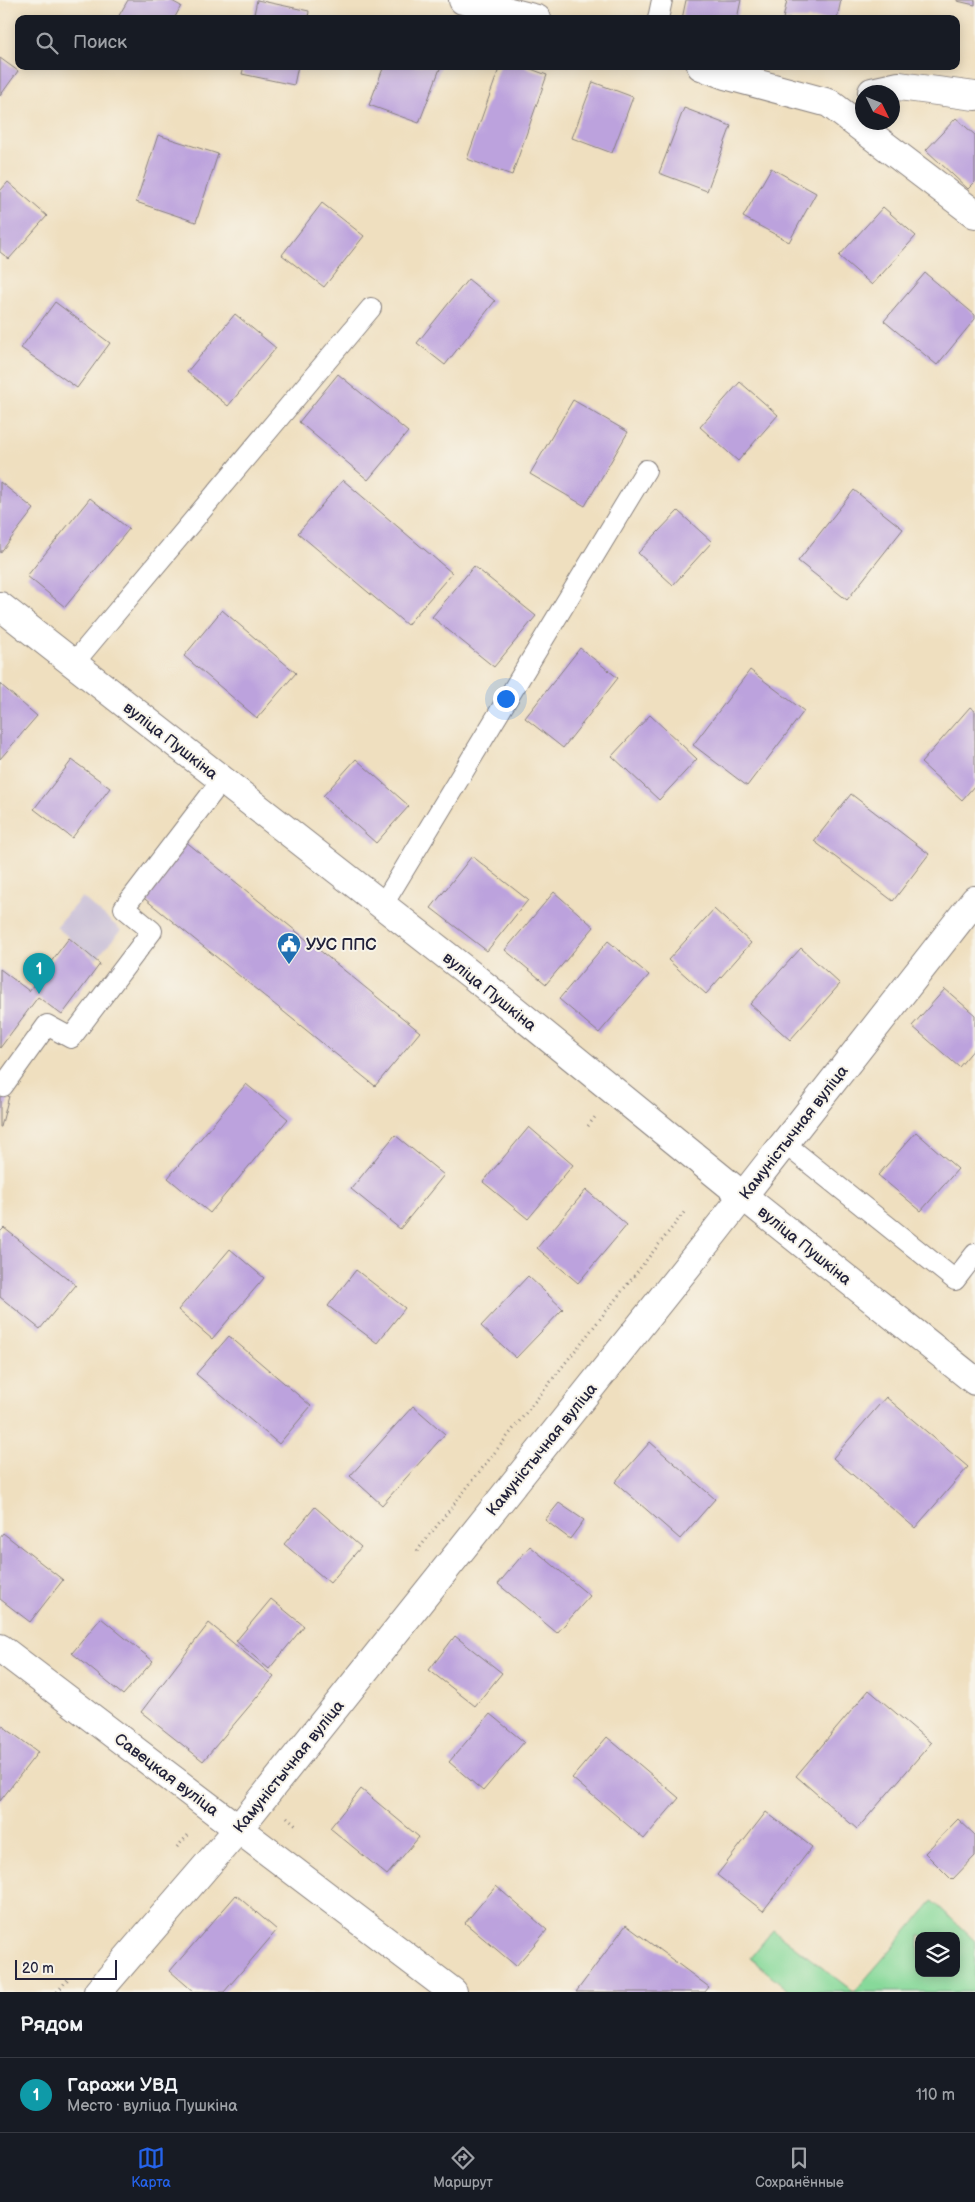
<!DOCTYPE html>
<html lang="ru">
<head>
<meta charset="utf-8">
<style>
  :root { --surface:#171b24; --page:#20242c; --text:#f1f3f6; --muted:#9ea1a6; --line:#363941; --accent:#2563eb }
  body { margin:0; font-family:"Balsamiq Sans",sans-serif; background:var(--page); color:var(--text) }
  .controls { position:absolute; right:15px; bottom:15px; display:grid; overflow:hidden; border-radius:10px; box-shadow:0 2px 12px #0003 }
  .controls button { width:45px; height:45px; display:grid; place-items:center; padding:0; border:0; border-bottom:1px solid var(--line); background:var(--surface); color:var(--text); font:25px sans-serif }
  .compass { position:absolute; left:855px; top:85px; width:45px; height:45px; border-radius:50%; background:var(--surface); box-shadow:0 2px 12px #0003; rotate:133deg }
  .scale { position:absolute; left:15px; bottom:12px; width:102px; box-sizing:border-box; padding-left:5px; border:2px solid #22223b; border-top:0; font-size:14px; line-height:18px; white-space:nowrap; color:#22223b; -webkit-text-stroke:4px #f7f3e8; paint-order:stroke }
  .you { position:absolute; left:505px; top:698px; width:18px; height:18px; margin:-12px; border:4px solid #fff; border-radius:50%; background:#1a73e8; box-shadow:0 0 0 8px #1a73e833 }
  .badge { display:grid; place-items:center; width:32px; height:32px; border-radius:50%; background:var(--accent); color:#fff; font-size:16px; font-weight:700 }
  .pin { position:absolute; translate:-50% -41px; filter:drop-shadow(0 1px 2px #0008) }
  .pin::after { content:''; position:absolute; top:26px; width:18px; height:15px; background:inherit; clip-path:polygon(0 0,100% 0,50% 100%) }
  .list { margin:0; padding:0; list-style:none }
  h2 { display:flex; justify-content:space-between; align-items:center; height:65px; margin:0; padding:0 20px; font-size:21px }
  h2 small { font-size:16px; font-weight:400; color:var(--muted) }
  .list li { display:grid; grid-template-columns:32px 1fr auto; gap:15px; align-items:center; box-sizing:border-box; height:75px; padding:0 20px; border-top:1px solid var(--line) }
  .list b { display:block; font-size:19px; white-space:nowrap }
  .list p { margin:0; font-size:16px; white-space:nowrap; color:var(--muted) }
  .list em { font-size:16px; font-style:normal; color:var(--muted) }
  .icon { flex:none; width:28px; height:28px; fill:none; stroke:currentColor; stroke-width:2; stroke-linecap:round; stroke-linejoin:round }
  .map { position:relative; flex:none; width:975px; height:1992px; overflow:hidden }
  .search { position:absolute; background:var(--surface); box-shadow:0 2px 12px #0003; left:15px; right:15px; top:15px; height:55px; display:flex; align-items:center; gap:12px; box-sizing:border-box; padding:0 18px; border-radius:10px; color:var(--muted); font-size:19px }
  .sheet { height:140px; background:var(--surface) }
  nav { display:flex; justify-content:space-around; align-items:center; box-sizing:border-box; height:70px; border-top:1px solid var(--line); background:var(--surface); font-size:14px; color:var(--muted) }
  nav a { display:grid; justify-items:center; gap:2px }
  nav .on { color:var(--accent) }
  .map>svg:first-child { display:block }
  .industrial { fill:#c9bfd7 }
  .green { fill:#87d99a; stroke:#547e6a; fill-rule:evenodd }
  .building { fill:#bca2dd }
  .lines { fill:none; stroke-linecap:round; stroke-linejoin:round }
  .lane-casing { stroke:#88807d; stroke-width:22 }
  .street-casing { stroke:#88807d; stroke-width:30 }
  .secondary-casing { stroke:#88807d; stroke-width:30 }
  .path { stroke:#88807d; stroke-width:3; stroke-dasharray:1 4; stroke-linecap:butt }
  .lane { stroke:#fff; stroke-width:20 }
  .street { stroke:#fff; stroke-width:28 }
  .secondary { stroke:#fff; stroke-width:28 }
  .labels { text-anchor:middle; stroke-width:4; stroke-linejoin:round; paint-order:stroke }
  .street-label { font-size:16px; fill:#22223b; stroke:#f7f3e8 }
  .poi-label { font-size:16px; font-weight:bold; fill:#22223b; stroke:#f7f3e8; text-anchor:start }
</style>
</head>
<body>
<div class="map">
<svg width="975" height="1992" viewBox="0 0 975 1992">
  <rect width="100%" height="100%" fill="#f7f3e8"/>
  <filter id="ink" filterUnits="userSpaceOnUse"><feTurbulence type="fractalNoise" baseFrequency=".02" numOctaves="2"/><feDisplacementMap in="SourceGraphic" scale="10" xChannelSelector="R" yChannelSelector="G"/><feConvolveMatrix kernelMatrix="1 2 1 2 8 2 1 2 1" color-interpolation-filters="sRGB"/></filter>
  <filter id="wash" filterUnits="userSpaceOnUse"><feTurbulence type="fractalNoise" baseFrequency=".0096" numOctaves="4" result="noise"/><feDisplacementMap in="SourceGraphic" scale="20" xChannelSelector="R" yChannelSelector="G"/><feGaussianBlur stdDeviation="1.12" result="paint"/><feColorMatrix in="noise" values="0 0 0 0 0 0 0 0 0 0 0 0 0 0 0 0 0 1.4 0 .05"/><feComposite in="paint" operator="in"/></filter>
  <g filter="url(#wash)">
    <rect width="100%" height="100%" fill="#efdfbf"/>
    <!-- industrial -->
    <path class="industrial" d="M 82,897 L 121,930 L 96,959 L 56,927 Z"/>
    <!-- green -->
    <path class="green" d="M 933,1901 L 975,1941 L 975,1992 L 791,1992 L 750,1958 L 773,1930 L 854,1992 ZM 919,1936 L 956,1936 L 956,1973 L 919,1973 Z"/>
    <g id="blocks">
      <!-- building -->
      <g class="building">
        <path d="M 128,0 L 170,0 L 181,6 L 174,19 L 117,19 Z"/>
        <path d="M 257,0 L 309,11 L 308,19 L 253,19 Z"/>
        <path d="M 686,0 L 741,0 L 737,19 L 682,19 Z"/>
        <path d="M 787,0 L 841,0 L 837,19 L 783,19 Z"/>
        <path d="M 957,0 L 975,0 L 975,5 L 957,1 Z"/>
        <path d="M 0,58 L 18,71 L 0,96 Z"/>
        <path d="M 244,66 L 298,66 L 294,85 L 242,74 Z"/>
        <path d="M 384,66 L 441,66 L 419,123 L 369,105 Z"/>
        <path d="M 500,66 L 523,66 L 547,75 L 512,175 L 467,159 Z"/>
        <path d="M 593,82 L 633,97 L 612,153 L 572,138 Z"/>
        <path d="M 684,108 L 731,126 L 707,191 L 659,173 Z"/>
        <path d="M 956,118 L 975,135 L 975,182 L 968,189 L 926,150 Z"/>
        <path d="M 158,135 L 218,154 L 196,222 L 136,202 Z"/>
        <path d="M 771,168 L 816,193 L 789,242 L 743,217 Z"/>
        <path d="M 8,182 L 47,216 L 9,259 L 0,252 L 0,191 Z"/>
        <path d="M 322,203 L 364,236 L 324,287 L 282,255 Z"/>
        <path d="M 883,207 L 916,236 L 872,285 L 839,256 Z"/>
        <path d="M 925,273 L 975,315 L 975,319 L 937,365 L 884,321 Z"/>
        <path d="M 468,279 L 495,301 L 445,365 L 417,343 Z"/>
        <path d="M 55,302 L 110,343 L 77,388 L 21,348 Z"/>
        <path d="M 235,314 L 276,348 L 228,406 L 187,372 Z"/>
        <path d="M 338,374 L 408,432 L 368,480 L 299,422 Z"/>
        <path d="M 740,382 L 778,415 L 738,461 L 700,427 Z"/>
        <path d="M 573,400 L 628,432 L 585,506 L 530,474 Z"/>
        <path d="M 343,480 L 452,573 L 407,625 L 298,533 Z"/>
        <path d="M 0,482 L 34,509 L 0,553 Z"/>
        <path d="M 854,490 L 903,529 L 847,600 L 798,561 Z"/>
        <path d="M 90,498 L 129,529 L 65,607 L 27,576 Z"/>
        <path d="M 678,511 L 712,542 L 673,585 L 638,553 Z"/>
        <path d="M 474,566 L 536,616 L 494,667 L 432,617 Z"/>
        <path d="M 222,610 L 296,673 L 257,718 L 184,656 Z"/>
        <path d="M 580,648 L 618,678 L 563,748 L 525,718 Z"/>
        <path d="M 750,670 L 804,711 L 747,786 L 693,745 Z"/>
        <path d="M 0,684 L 37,716 L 0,759 Z"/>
        <path d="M 970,707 L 975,711 L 975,785 L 962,800 L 921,763 Z"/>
        <path d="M 650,715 L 697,759 L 659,800 L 612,756 Z"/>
        <path d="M 356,759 L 409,806 L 376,843 L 323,796 Z"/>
        <path d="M 72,760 L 110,788 L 72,838 L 34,809 Z"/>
        <path d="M 851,794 L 929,854 L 893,901 L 814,841 Z"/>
        <path d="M 184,840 L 420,1032 L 375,1086 L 140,895 Z"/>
        <path d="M 472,856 L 528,900 L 487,951 L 431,908 Z"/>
        <path d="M 554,892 L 594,927 L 546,984 L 505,950 Z"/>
        <path d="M 714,909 L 751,943 L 706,994 L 668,960 Z"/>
        <path d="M 69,938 L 100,964 L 62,1015 L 38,997 L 0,1048 L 0,969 L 29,991 Z"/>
        <path d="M 608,941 L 649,975 L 599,1033 L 559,999 Z"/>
        <path d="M 801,948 L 840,984 L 790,1040 L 750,1004 Z"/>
        <path d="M 945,989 L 975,1015 L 975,1048 L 959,1067 L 912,1026 Z"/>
        <path d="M 246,1084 L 288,1119 L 210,1213 L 168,1178 Z"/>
        <path d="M 0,1094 L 9,1096 L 1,1127 L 0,1127 Z"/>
        <path d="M 529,1127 L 573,1165 L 528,1219 L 483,1182 Z"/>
        <path d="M 916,1132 L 958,1169 L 921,1211 L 878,1175 Z"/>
        <path d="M 395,1135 L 444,1175 L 400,1229 L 351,1189 Z"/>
        <path d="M 586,1190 L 627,1225 L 578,1283 L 537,1248 Z"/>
        <path d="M 4,1228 L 76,1285 L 40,1329 L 0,1297 L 0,1232 Z"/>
        <path d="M 230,1249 L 264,1278 L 212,1339 L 178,1310 Z"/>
        <path d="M 356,1270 L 405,1308 L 377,1343 L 328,1306 Z"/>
        <path d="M 528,1276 L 563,1309 L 516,1358 L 481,1326 Z"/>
        <path d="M 229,1336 L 311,1406 L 279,1444 L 196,1374 Z"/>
        <path d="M 886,1397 L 968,1467 L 915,1528 L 833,1458 Z"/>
        <path d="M 413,1406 L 445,1434 L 382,1505 L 350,1476 Z"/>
        <path d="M 650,1442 L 715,1499 L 680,1539 L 615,1482 Z"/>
        <path d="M 559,1503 L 584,1520 L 570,1539 L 545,1520 Z"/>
        <path d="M 315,1507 L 361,1547 L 330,1583 L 284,1544 Z"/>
        <path d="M 3,1533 L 63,1580 L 30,1622 L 0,1599 L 0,1537 Z"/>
        <path d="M 530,1546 L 590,1596 L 557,1633 L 498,1584 Z"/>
        <path d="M 271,1599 L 304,1626 L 269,1669 L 236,1641 Z"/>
        <path d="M 101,1618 L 153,1661 L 123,1695 L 72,1653 Z"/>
        <path d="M 209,1623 L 274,1677 L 203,1761 L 141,1712 Z"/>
        <path d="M 455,1636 L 502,1673 L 475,1706 L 429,1670 Z"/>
        <path d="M 869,1690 L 931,1743 L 857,1829 L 796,1776 Z"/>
        <path d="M 490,1714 L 524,1742 L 483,1791 L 449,1762 Z"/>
        <path d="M 0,1724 L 38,1752 L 0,1801 Z"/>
        <path d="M 607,1737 L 679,1798 L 644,1839 L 572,1778 Z"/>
        <path d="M 361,1789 L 419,1837 L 387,1875 L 330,1828 Z"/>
        <path d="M 766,1812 L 812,1847 L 763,1911 L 717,1875 Z"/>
        <path d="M 958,1819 L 975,1835 L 975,1856 L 952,1880 L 925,1853 Z"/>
        <path d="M 496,1886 L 547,1930 L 516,1966 L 465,1923 Z"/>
        <path d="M 236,1895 L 277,1930 L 224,1992 L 194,1992 L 170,1971 Z"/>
        <path d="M 626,1925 L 709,1987 L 705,1992 L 576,1992 Z"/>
      </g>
    </g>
  </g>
  <g filter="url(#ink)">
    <use href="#blocks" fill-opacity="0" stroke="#88807d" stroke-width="1"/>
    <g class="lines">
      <!-- lane casing -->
      <g class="lane-casing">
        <g id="lane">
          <path d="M 658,19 L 662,0"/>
          <path d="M 73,664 L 371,308"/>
          <path d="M 382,906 L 646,470"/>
          <path d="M 0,1085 L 3,1086 L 47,1025 L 71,1038 L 152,931 L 124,908 L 222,780"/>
          <path d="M 784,1143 L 955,1280 L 975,1254"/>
        </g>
      </g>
      <!-- street casing -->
      <g class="street-casing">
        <g id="street">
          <path d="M 463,0 L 537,19"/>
          <path d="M 701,66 L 725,75 L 829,103 L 975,214"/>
          <path d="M 872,92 L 899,86 L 975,96"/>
          <path d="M 0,1648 L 453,1992"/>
          <path d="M 98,1992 L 239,1828 L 714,1233 L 975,900"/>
        </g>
      </g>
      <!-- secondary casing -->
      <g class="secondary-casing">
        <path id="secondary" d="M 0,606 L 474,977 L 743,1196 L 975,1381"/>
      </g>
      <!-- path -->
      <g class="path">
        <path d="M 588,1126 L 595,1117"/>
        <path d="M 417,1551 L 686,1210"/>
        <path d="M 287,1817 L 296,1825"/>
        <path d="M 177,1847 L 189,1834"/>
        <path d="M 57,1992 L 68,1979"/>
      </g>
      <!-- lane -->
      <use href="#lane" class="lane"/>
      <!-- street -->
      <use href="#street" class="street"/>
      <!-- secondary -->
      <use href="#secondary" class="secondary"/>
    </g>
  </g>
  <!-- icons -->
  <defs>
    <g id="civic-pin" transform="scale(1.25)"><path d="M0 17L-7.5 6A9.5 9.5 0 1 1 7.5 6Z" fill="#1f6fb2" stroke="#f7f3e8"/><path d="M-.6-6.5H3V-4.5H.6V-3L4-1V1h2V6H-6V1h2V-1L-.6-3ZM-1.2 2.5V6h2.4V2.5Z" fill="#fff"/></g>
  </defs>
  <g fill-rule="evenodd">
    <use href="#civic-pin" x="289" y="944"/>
  </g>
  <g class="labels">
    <!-- street labels -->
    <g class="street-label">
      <text transform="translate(171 740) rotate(38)" y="6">вуліца Пушкіна</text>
      <text transform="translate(490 991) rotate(39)" y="6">вуліца Пушкіна</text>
      <text transform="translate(793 1132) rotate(-52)" y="6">Камуністычная вуліца</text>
      <text transform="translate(805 1245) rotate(39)" y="6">вуліца Пушкіна</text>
      <text transform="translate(541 1449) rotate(-51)" y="6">Камуністычная вуліца</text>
      <text transform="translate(288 1766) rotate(-51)" y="6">Камуністычная вуліца</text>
      <text transform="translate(167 1774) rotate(37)" y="6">Савецкая вуліца</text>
    </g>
    <!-- poi labels -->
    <g class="poi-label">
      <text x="306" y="950">УУС ППС</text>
    </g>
  </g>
</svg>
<div class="controls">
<button><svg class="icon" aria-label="layers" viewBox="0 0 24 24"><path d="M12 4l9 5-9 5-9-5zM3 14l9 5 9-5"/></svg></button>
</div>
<svg class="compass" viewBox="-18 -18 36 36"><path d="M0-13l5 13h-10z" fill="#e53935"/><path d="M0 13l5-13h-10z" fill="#9ea1a6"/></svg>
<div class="scale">20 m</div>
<div class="you"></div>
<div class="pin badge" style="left:39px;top:994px;background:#0f9aa8">1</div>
<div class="search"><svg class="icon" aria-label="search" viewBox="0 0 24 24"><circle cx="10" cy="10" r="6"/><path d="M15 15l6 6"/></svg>Поиск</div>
</div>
<section class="sheet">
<h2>Рядом<small></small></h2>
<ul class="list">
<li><span class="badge" style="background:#0f9aa8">1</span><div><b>Гаражи УВД</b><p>Место · вуліца Пушкіна</p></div><em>110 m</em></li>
</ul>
</section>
<nav>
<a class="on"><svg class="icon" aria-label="map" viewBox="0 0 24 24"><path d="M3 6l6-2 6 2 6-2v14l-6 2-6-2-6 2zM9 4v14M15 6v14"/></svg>Карта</a>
<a><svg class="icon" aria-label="directions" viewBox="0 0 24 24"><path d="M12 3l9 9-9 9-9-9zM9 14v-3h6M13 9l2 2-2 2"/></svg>Маршрут</a>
<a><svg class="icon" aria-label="saved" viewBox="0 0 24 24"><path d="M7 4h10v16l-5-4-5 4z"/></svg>Сохранённые</a>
</nav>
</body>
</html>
